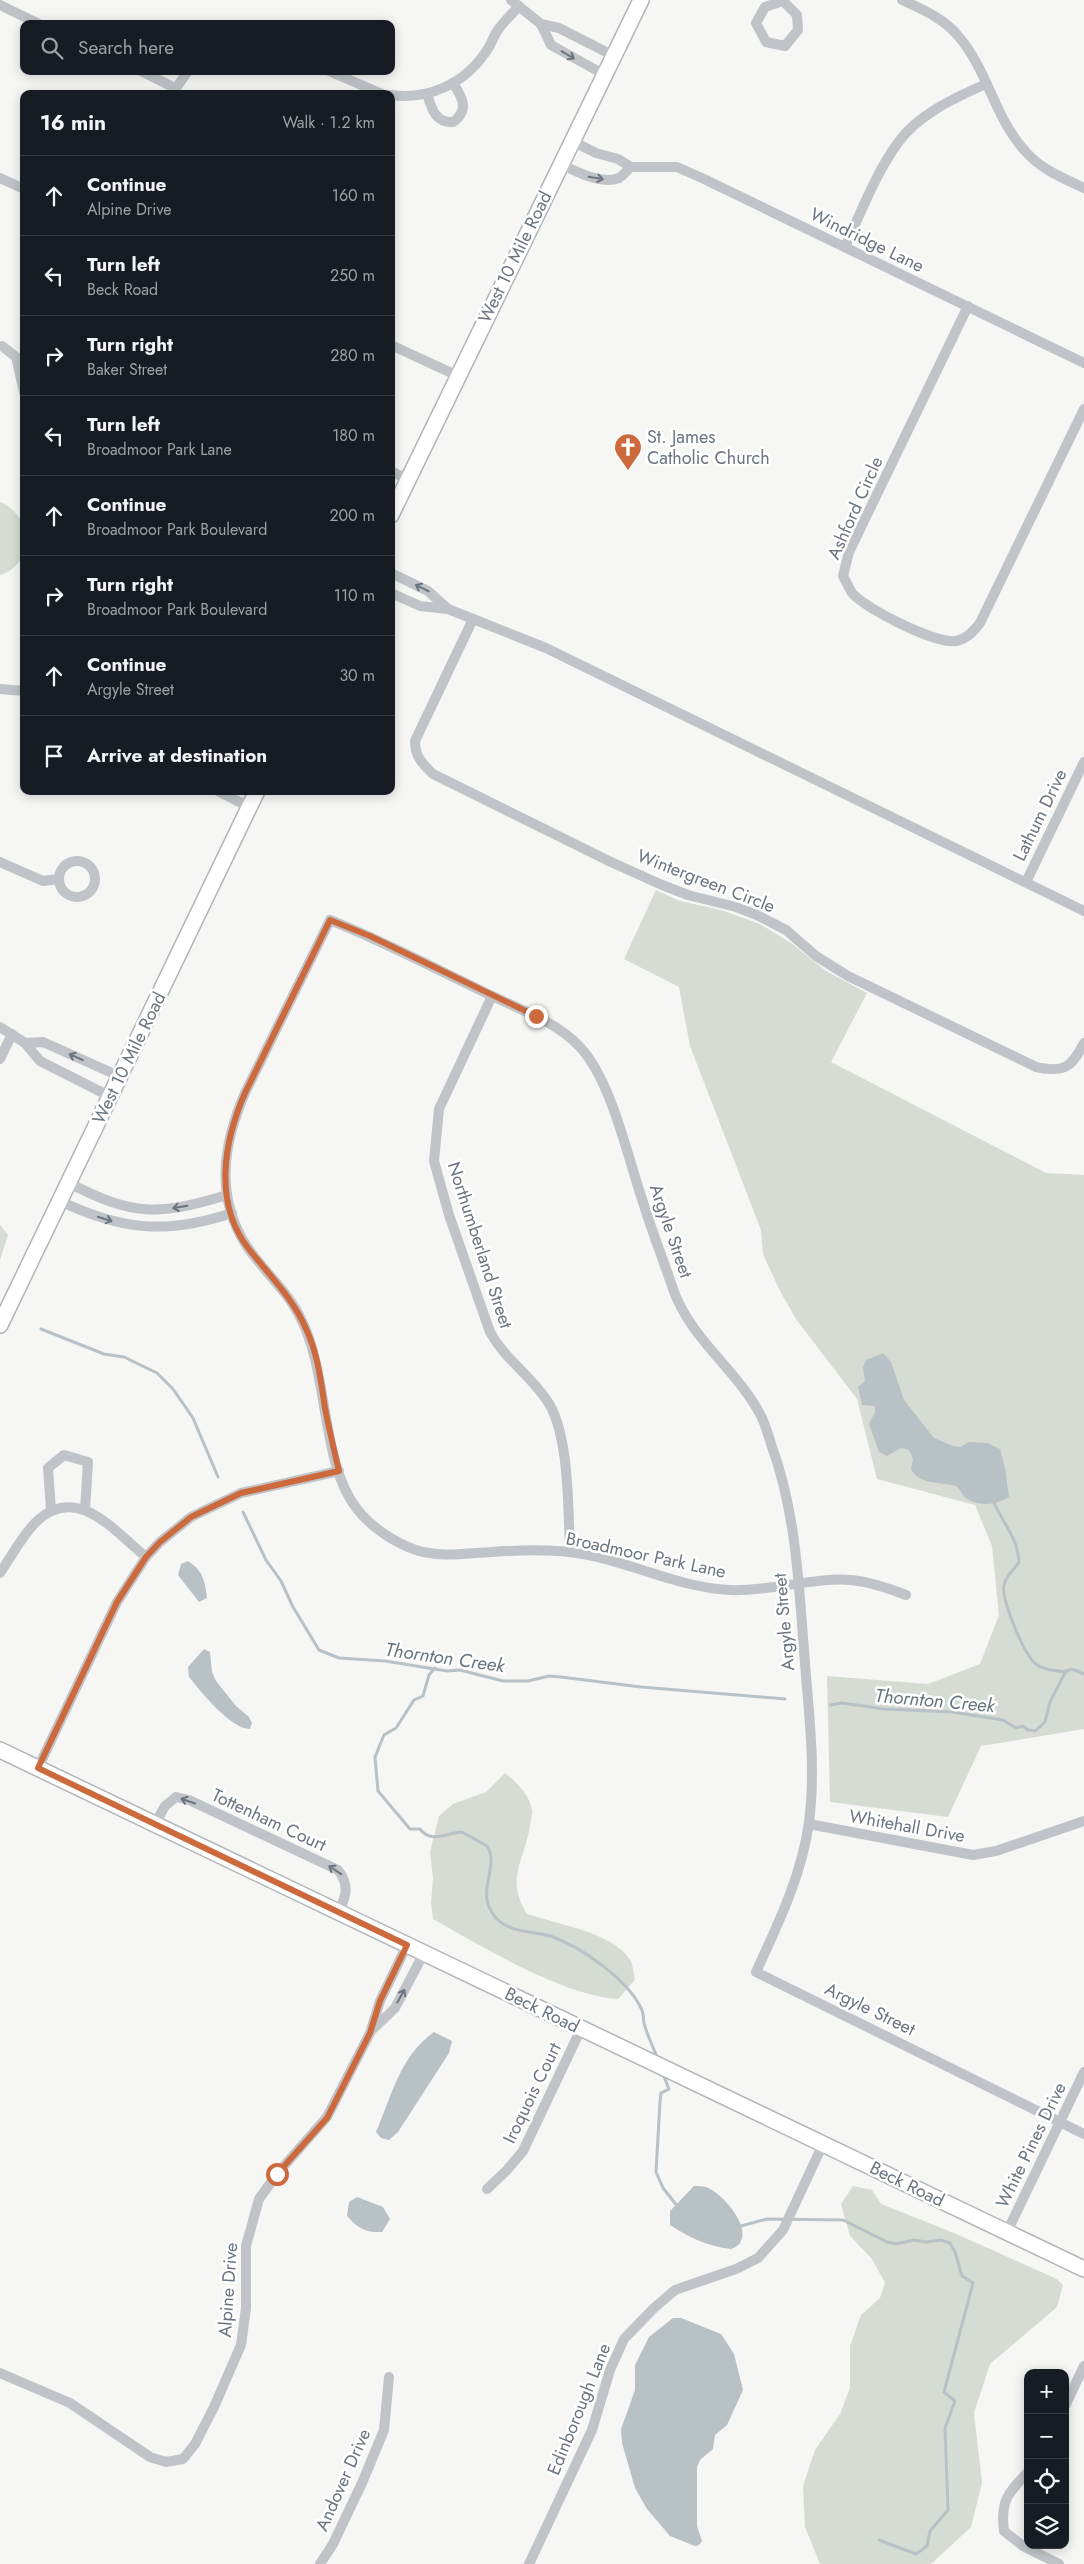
<!DOCTYPE html>
<html lang="en">
<head>
<meta charset="utf-8">
<style>
  :root { --surface:#171b24; --page:#20242c; --text:#f1f3f6; --muted:#9ea1a6; --line:#363941 }
  body { margin:0; font-family:Jost,sans-serif; background:var(--page); color:var(--text) }
  .controls { position:absolute; right:15px; bottom:15px; display:grid; overflow:hidden; border-radius:10px; box-shadow:0 2px 12px #0003 }
  .controls button { width:45px; height:45px; display:grid; place-items:center; padding:0; border:0; border-bottom:1px solid var(--line); background:var(--surface); color:var(--text); font:25px sans-serif }
  .stop { position:absolute; width:15px; height:15px; margin:-11px; border:4px solid #cc6a3e; border-radius:50%; background:#fff }
  .stop.end { background:#cc6a3e; border-color:#fff; box-shadow:0 1px 5px #0008 }
  .list { margin:0; padding:0; list-style:none }
  h2 { display:flex; justify-content:space-between; align-items:center; height:65px; margin:0; padding:0 20px; font-size:21px }
  h2 small { font-size:16px; font-weight:400; color:var(--muted) }
  .list li { display:grid; grid-template-columns:32px 1fr auto; gap:15px; align-items:center; box-sizing:border-box; height:80px; padding:0 20px; border-top:1px solid var(--line) }
  .list b { display:block; font-size:19px; white-space:nowrap }
  .list p { margin:0; font-size:16px; white-space:nowrap; color:var(--muted) }
  .list em { font-size:16px; font-style:normal; color:var(--muted) }
  .icon { flex:none; width:28px; height:28px; fill:none; stroke:currentColor; stroke-width:2; stroke-linecap:round; stroke-linejoin:round }
  .map { position:relative; flex:none; width:1084px; height:2564px; overflow:hidden }
  .search { position:absolute; background:var(--surface); box-shadow:0 2px 12px #0003; left:20px; top:20px; width:375px; height:55px; display:flex; align-items:center; gap:12px; box-sizing:border-box; padding:0 18px; border-radius:10px; color:var(--muted); font-size:19px }
  .panel { position:absolute; background:var(--surface); box-shadow:0 2px 12px #0003; left:20px; top:90px; width:375px; height:705px; border-radius:10px }
  .map>svg:first-child { display:block }
  .green { fill:#d6dbd4 }
  .water { fill:#b8c1c5 }
  .lines { fill:none; stroke-linecap:round; stroke-linejoin:round }
  .stream { stroke:#b8c1c5; stroke-width:3 }
  .secondary-casing { stroke:#b1b5b9; stroke-width:18 }
  .minor { stroke:#c0c3c7; stroke-width:10 }
  .secondary { stroke:#fff; stroke-width:15 }
  .oneway { stroke:#697581 }
  .route { stroke:#cc6a3e; stroke-width:6 }
  .labels { text-anchor:middle; stroke-width:5; stroke-linejoin:round; paint-order:stroke }
  .street-label { font-size:18px; fill:#697581; stroke:#fff }
  .poi-label { font-size:18px; fill:#697581; stroke:#fff; text-anchor:start }
  .water-label { font-size:19px; font-style:italic; fill:#65757d; stroke:#fff }
</style>
</head>
<body>
<div class="map">
<svg width="1084" height="2564" viewBox="0 0 1084 2564">
  <rect width="100%" height="100%" fill="#f6f6f4"/>
  <!-- green -->
  <g class="green">
    <path d="M 0,502 C 32,514 36,564 0,575 Z"/>
    <path d="M 656,890 L 680,901 L 721,910 L 760,924 L 791,943 L 826,971 L 867,993 L 831,1062 L 1046,1173 L 1084,1175 L 1084,1729 L 981,1746 L 948,1817 L 830,1802 L 827,1676 L 928,1684 L 980,1664 L 999,1615 L 992,1546 L 975,1505 L 877,1479 L 857,1399 L 796,1319 L 780,1291 L 763,1254 L 761,1230 L 690,1046 L 679,987 L 624,959 Z"/>
    <path d="M 0,1225 L 8,1235 L 0,1260 Z"/>
    <path d="M 505,1773 C 516,1782 530,1795 532,1810 C 533,1814 530,1821 530,1826 C 524,1862 505,1878 527,1914 C 557,1924 610,1932 629,1958 C 633,1963 634,1974 635,1980 L 618,1999 C 564,1996 481,1946 433,1919 L 431,1903 L 433,1878 L 430,1852 L 439,1816 L 453,1804 L 486,1792 Z"/>
    <path d="M 853,2186 L 872,2190 L 881,2204 L 954,2233 L 1057,2279 L 1063,2285 L 1057,2307 L 990,2364 L 974,2413 L 982,2483 L 971,2527 L 931,2564 L 820,2564 L 805,2527 L 803,2486 L 815,2450 L 840,2414 L 850,2388 L 850,2346 L 861,2315 L 880,2298 L 885,2283 L 872,2259 L 850,2236 L 841,2204 Z"/>
  </g>
  <!-- water -->
  <g class="water">
    <path d="M 883,1353 L 891,1362 L 904,1400 L 934,1438 L 953,1446 L 960,1447 L 969,1442 L 987,1443 L 1000,1449 L 1005,1468 L 1009,1497 C 997,1505 978,1507 966,1498 C 961,1495 961,1489 956,1486 C 941,1482 919,1485 911,1469 L 913,1459 L 909,1450 L 901,1448 L 887,1456 L 879,1452 L 869,1424 L 875,1412 L 875,1406 L 862,1405 L 858,1387 L 865,1381 L 863,1367 L 866,1360 Z"/>
    <path d="M 188,1561 C 203,1571 205,1581 207,1598 L 199,1602 L 178,1575 L 181,1564 Z"/>
    <path d="M 204,1649 L 210,1652 L 212,1672 L 216,1681 L 236,1706 L 249,1717 L 252,1723 L 250,1729 C 231,1729 201,1692 189,1677 L 188,1667 Z"/>
    <path d="M 434,2032 L 452,2041 L 449,2053 L 398,2132 L 389,2140 L 381,2138 L 376,2132 C 392,2095 400,2056 434,2032 Z"/>
    <path d="M 694,2186 C 698,2186 703,2186 706,2187 C 721,2192 752,2226 740,2243 C 739,2245 734,2248 731,2249 C 707,2246 690,2238 670,2225 L 670,2211 Z"/>
    <path d="M 357,2197 L 383,2207 L 390,2219 L 382,2232 C 367,2233 357,2228 347,2216 L 349,2202 Z"/>
    <path d="M 673,2318 L 681,2318 L 721,2334 L 734,2354 L 743,2390 L 727,2425 L 715,2435 L 713,2449 L 700,2460 L 697,2467 L 697,2526 L 702,2541 L 699,2545 L 695,2546 L 670,2536 L 647,2509 L 635,2488 L 622,2443 L 621,2429 L 635,2390 L 635,2365 L 649,2337 Z"/>
  </g>
  <g class="lines">
    <!-- stream -->
    <g class="stream">
      <path d="M 41,1329 L 104,1354 L 124,1357 L 157,1373 L 173,1389 L 193,1418 L 218,1477"/>
      <path d="M 994,1503 C 1003,1523 1018,1539 1019,1562 C 1014,1570 1006,1575 1004,1585 C 1001,1599 1024,1655 1036,1664 C 1044,1670 1056,1671 1066,1672"/>
      <path d="M 243,1512 L 266,1560 L 281,1581 L 293,1607 L 319,1650 L 339,1658 L 385,1661 L 447,1671 L 460,1670 L 503,1681 L 528,1681 L 549,1676 L 561,1677 L 641,1687 L 785,1699"/>
      <path d="M 435,1668 L 429,1675 L 423,1696 L 414,1700 L 396,1728 L 384,1735 L 375,1757 L 378,1791 L 410,1829 L 420,1829 C 431,1844 446,1833 462,1832 L 487,1846 C 501,1867 473,1892 496,1918 C 510,1933 532,1931 550,1936 C 580,1946 627,1979 641,2008 C 644,2013 643,2018 644,2023 C 647,2035 653,2047 658,2059"/>
      <path d="M 830,1705 L 842,1703 L 885,1709 L 952,1712 L 1003,1720 L 1016,1728 L 1023,1726 L 1028,1730 L 1035,1731 L 1045,1722 L 1050,1702 L 1066,1671 L 1072,1669 L 1084,1674"/>
      <path d="M 663,2074 L 669,2089 L 661,2093 L 660,2102 L 656,2172 L 663,2188 L 678,2207"/>
      <path d="M 737,2227 L 767,2219 L 843,2220 L 887,2242 L 896,2244 L 914,2240 L 926,2242 L 941,2240 L 950,2243 L 955,2252 L 962,2276 L 973,2283 L 944,2392 L 955,2401 L 945,2428 L 948,2510 L 930,2531 L 927,2546 L 916,2554 L 879,2540"/>
    </g>
    <!-- secondary casing -->
    <g class="secondary-casing">
      <g id="secondary">
        <path d="M 391,515 L 641,0"/>
        <path d="M 0,1325 L 257,791"/>
        <path d="M 0,1750 L 1084,2269"/>
      </g>
    </g>
    <!-- minor -->
    <g class="minor">
      <path d="M 511,0 L 541,24 L 559,28 L 614,56"/>
      <path d="M 902,0 C 922,9 945,19 959,37 C 988,71 995,119 1026,152 C 1042,170 1063,178 1084,188"/>
      <path d="M 783,1 L 797,15 L 798,30 L 785,46 L 766,42 L 756,23 L 765,7 Z"/>
      <path d="M 0,5 L 39,24"/>
      <path d="M 541,24 L 551,45 L 605,75"/>
      <path d="M 141,71 L 175,88"/>
      <path d="M 329,71 L 382,94"/>
      <path d="M 172,94 L 188,71"/>
      <path d="M 427,94 C 432,109 435,123 453,122 C 470,110 462,97 453,83"/>
      <path d="M 391,95 C 428,100 464,84 485,53 C 490,47 492,40 496,33 C 502,23 511,15 519,6"/>
      <path d="M 572,141 L 596,153 L 618,159 L 631,167 L 677,167 L 704,179 L 1084,363"/>
      <path d="M 560,164 C 576,171 600,185 619,178 C 623,176 627,170 631,167"/>
      <path d="M 0,178 L 24,189"/>
      <path d="M 845,247 C 861,212 875,175 897,144 C 917,115 954,98 986,84"/>
      <path d="M 968,306 L 849,552 L 843,576 C 846,581 849,588 852,593 C 866,609 935,644 956,641 C 967,639 974,631 980,623 L 1084,409"/>
      <path d="M 391,345 L 458,376"/>
      <path d="M 2,346 L 16,357 L 24,392"/>
      <path d="M 391,471 L 408,480"/>
      <path d="M 391,573 L 428,591 L 448,609"/>
      <path d="M 391,593 L 420,606 L 448,609 L 546,648 L 1084,911"/>
      <path d="M 473,619 L 415,741 C 415,757 422,763 433,774 L 611,862 L 662,885 L 688,895 L 736,907 L 757,915 L 786,930 L 816,956 L 848,976 L 1036,1067 C 1064,1073 1071,1068 1084,1043"/>
      <path d="M 0,689 L 24,691"/>
      <path d="M 218,791 L 249,807"/>
      <circle cx="77" cy="879" r="18"/>
      <path d="M 0,862 L 43,881 L 59,879"/>
      <path d="M 1026,882 L 1084,762"/>
      <path d="M 492,996 L 439,1109 L 434,1161 L 449,1215 L 490,1332 C 504,1358 529,1374 546,1399 C 570,1432 568,1511 570,1552"/>
      <path d="M 0,1027 L 25,1043 L 40,1061 L 111,1097"/>
      <path d="M 25,1043 L 43,1042 L 121,1077"/>
      <path d="M 0,1059 L 12,1034"/>
      <path d="M 69,1183 C 133,1216 158,1216 227,1195"/>
      <path d="M 60,1201 C 121,1230 166,1235 232,1213"/>
      <path d="M 51,1510 L 48,1468 L 64,1455 L 88,1462 L 85,1510"/>
      <path d="M 0,1573 C 11,1557 22,1536 36,1522 C 77,1483 113,1530 146,1557"/>
      <path d="M 906,1595 C 888,1588 871,1582 851,1580 C 814,1577 768,1592 729,1590 C 673,1587 624,1558 569,1552 C 544,1549 517,1550 492,1552 C 466,1553 441,1558 416,1550 C 395,1543 371,1527 357,1509 C 321,1464 329,1374 301,1319 C 288,1291 263,1271 246,1245 C 215,1196 223,1144 245,1093 L 330,920 C 383,941 434,968 486,993 C 518,1009 554,1020 579,1046 C 611,1079 627,1155 642,1199 C 651,1229 663,1259 673,1289 C 690,1338 736,1369 760,1414 C 765,1423 768,1434 771,1444 C 797,1514 799,1590 805,1663 C 809,1716 816,1769 809,1822 C 802,1875 778,1924 756,1972 L 1084,2134"/>
      <path d="M 38,1768 L 117,1602 L 146,1557 L 160,1542 L 191,1517 L 241,1493 L 339,1471"/>
      <path d="M 155,1824 L 165,1806 L 176,1797 L 189,1800 L 338,1870 C 350,1885 346,1896 339,1912"/>
      <path d="M 809,1824 L 973,1855 L 996,1851 L 1084,1821"/>
      <path d="M 372,2030 L 395,2008 L 424,1953"/>
      <path d="M 487,2189 L 507,2170 L 523,2151 L 581,2029"/>
      <path d="M 1007,2232 L 1084,2072"/>
      <path d="M 0,2373 L 70,2403 L 150,2457 L 166,2462 L 183,2459 L 195,2444 L 214,2407 L 241,2345 L 246,2308 L 246,2246 L 259,2199 L 277,2174 L 327,2117 L 370,2033 L 380,2001 L 407,1945"/>
      <path d="M 1065,2406 L 1084,2366"/>
      <path d="M 1028,2472 C 1008,2493 1000,2501 1004,2531 L 1023,2546 L 1059,2564"/>
      <path d="M 320,2564 L 333,2544 L 362,2483 L 384,2430 L 389,2377"/>
      <path d="M 529,2564 L 592,2430 L 610,2370 L 624,2339 L 654,2308 L 675,2290 L 736,2269 L 758,2258 L 783,2230 L 823,2144"/>
    </g>
    <!-- secondary -->
    <use href="#secondary" class="secondary"/>
  </g>
  <!-- one-way arrows -->
  <defs><path id="oneway-shaft" d="M-6 0H5M1.5-3L5.5 0L1.5 3" fill="none" stroke-width="1.6" stroke-linecap="round" stroke-linejoin="round" transform="scale(1.25)"/></defs>
  <g class="oneway">
    <use href="#oneway-shaft" transform="translate(568 55) rotate(31)"/>
    <use href="#oneway-shaft" transform="translate(596 178) rotate(10)"/>
    <use href="#oneway-shaft" transform="translate(422 588) rotate(-153)"/>
    <use href="#oneway-shaft" transform="translate(76 1057) rotate(-156)"/>
    <use href="#oneway-shaft" transform="translate(180 1207) rotate(171)"/>
    <use href="#oneway-shaft" transform="translate(105 1219) rotate(18)"/>
    <use href="#oneway-shaft" transform="translate(188 1801) rotate(-161)"/>
    <use href="#oneway-shaft" transform="translate(335 1870) rotate(-146)"/>
    <use href="#oneway-shaft" transform="translate(401 1996) rotate(-61)"/>
  </g>
  <g class="lines">
    <!-- route -->
    <path class="route" d="M 277,2174 L 327,2118 L 370,2033 L 380,2001 L 407,1945 L 38,1768 L 117,1602 L 146,1557 L 160,1542 L 191,1517 L 241,1493 L 339,1471 C 334,1450 329,1429 325,1408 C 321,1382 318,1355 307,1331 C 294,1299 269,1275 248,1248 C 213,1202 224,1141 245,1093 L 330,920 L 370,936 L 536,1016"/>
  </g>
  <!-- icons -->
  <defs>
    <g id="church-pin" transform="scale(1.4375)"><path d="M0 17L-7.5 6A9.5 9.5 0 1 1 7.5 6Z" fill="#cc6a3e" stroke="#fff"/><path d="M-1.2-6h2.4v3.5h3.3v2.4h-3.3V6h-2.4V-.1h-3.3v-2.4h3.3Z" fill="#fff"/></g>
  </defs>
  <g fill-rule="evenodd">
    <use href="#church-pin" x="628" y="447"/>
  </g>
  <g class="labels">
    <!-- street labels -->
    <g class="street-label">
      <text transform="translate(867 240) rotate(26)" y="6">Windridge Lane</text>
      <text transform="translate(515 257) rotate(-64)" y="6">West 10 Mile Road</text>
      <text transform="translate(855 508) rotate(-66)" y="6">Ashford Circle</text>
      <text transform="translate(1040 815) rotate(-64)" y="6">Lathum Drive</text>
      <text transform="translate(706 881) rotate(21)" y="6">Wintergreen Circle</text>
      <text transform="translate(129 1058) rotate(-64)" y="6">West 10 Mile Road</text>
      <text transform="translate(671 1231) rotate(71)" y="6">Argyle Street</text>
      <text transform="translate(480 1245) rotate(72)" y="6">Northumberland Street</text>
      <text transform="translate(646 1555) rotate(12)" y="6">Broadmoor Park Lane</text>
      <text transform="translate(784 1622) rotate(-95)" y="6">Argyle Street</text>
      <text transform="translate(269 1820) rotate(25)" y="6">Tottenham Court</text>
      <text transform="translate(907 1826) rotate(10)" y="6">Whitehall Drive</text>
      <text transform="translate(870 2009) rotate(26)" y="6">Argyle Street</text>
      <text transform="translate(542 2010) rotate(26)" y="6">Beck Road</text>
      <text transform="translate(532 2093) rotate(-64)" y="6">Iroquois Court</text>
      <text transform="translate(1031 2145) rotate(-64)" y="6">White Pines Drive</text>
      <text transform="translate(907 2184) rotate(26)" y="6">Beck Road</text>
      <text transform="translate(228 2290) rotate(-86)" y="6">Alpine Drive</text>
      <text transform="translate(579 2409) rotate(-68)" y="6">Edinborough Lane</text>
      <text transform="translate(343 2480) rotate(-66)" y="6">Andover Drive</text>
    </g>
    <!-- poi labels -->
    <g class="poi-label">
      <text x="647" y="443">St. James<tspan x="647" dy="21">Catholic Church</tspan></text>
    </g>
    <!-- water labels -->
    <g class="water-label">
      <text transform="translate(445 1657) rotate(8)" y="7">Thornton Creek</text>
      <text transform="translate(935 1700) rotate(5)" y="7">Thornton Creek</text>
    </g>
  </g>
</svg>
<div class="controls">
<button>+</button>
<button>−</button>
<button><svg class="icon" aria-label="locate" viewBox="0 0 24 24"><circle cx="12" cy="12" r="6"/><path d="M12 2v4M12 18v4M2 12h4M18 12h4"/></svg></button>
<button><svg class="icon" aria-label="layers" viewBox="0 0 24 24"><path d="M12 4l9 5-9 5-9-5zM3 14l9 5 9-5"/></svg></button>
</div>
<div class="stop" style="left:277px;top:2174px"></div>
<div class="stop end" style="left:536px;top:1016px"></div>
<div class="search"><svg class="icon" aria-label="search" viewBox="0 0 24 24"><circle cx="10" cy="10" r="6"/><path d="M15 15l6 6"/></svg>Search here</div>
<section class="panel">
<h2>16 min<small>Walk · 1.2 km</small></h2>
<ul class="list">
<li><svg class="icon" aria-label="ahead" viewBox="0 0 24 24"><path d="M12 20V5M6 11l6-6 6 6"/></svg><div><b>Continue</b><p>Alpine Drive</p></div><em>160 m</em></li>
<li><svg class="icon" aria-label="left" viewBox="0 0 24 24"><path d="M17 20v-9H6M10 6l-5 5 5 5"/></svg><div><b>Turn left</b><p>Beck Road</p></div><em>250 m</em></li>
<li><svg class="icon" aria-label="right" viewBox="0 0 24 24"><path d="M7 20v-9h11M14 6l5 5-5 5"/></svg><div><b>Turn right</b><p>Baker Street</p></div><em>280 m</em></li>
<li><svg class="icon" aria-label="left" viewBox="0 0 24 24"><path d="M17 20v-9H6M10 6l-5 5 5 5"/></svg><div><b>Turn left</b><p>Broadmoor Park Lane</p></div><em>180 m</em></li>
<li><svg class="icon" aria-label="ahead" viewBox="0 0 24 24"><path d="M12 20V5M6 11l6-6 6 6"/></svg><div><b>Continue</b><p>Broadmoor Park Boulevard</p></div><em>200 m</em></li>
<li><svg class="icon" aria-label="right" viewBox="0 0 24 24"><path d="M7 20v-9h11M14 6l5 5-5 5"/></svg><div><b>Turn right</b><p>Broadmoor Park Boulevard</p></div><em>110 m</em></li>
<li><svg class="icon" aria-label="ahead" viewBox="0 0 24 24"><path d="M12 20V5M6 11l6-6 6 6"/></svg><div><b>Continue</b><p>Argyle Street</p></div><em>30 m</em></li>
<li><svg class="icon" aria-label="arrive" viewBox="0 0 24 24"><path d="M6 21V4h12l-3 4 3 4H6"/></svg><div><b>Arrive at destination</b></div></li>
</ul>
</section>
</div>
</body>
</html>
